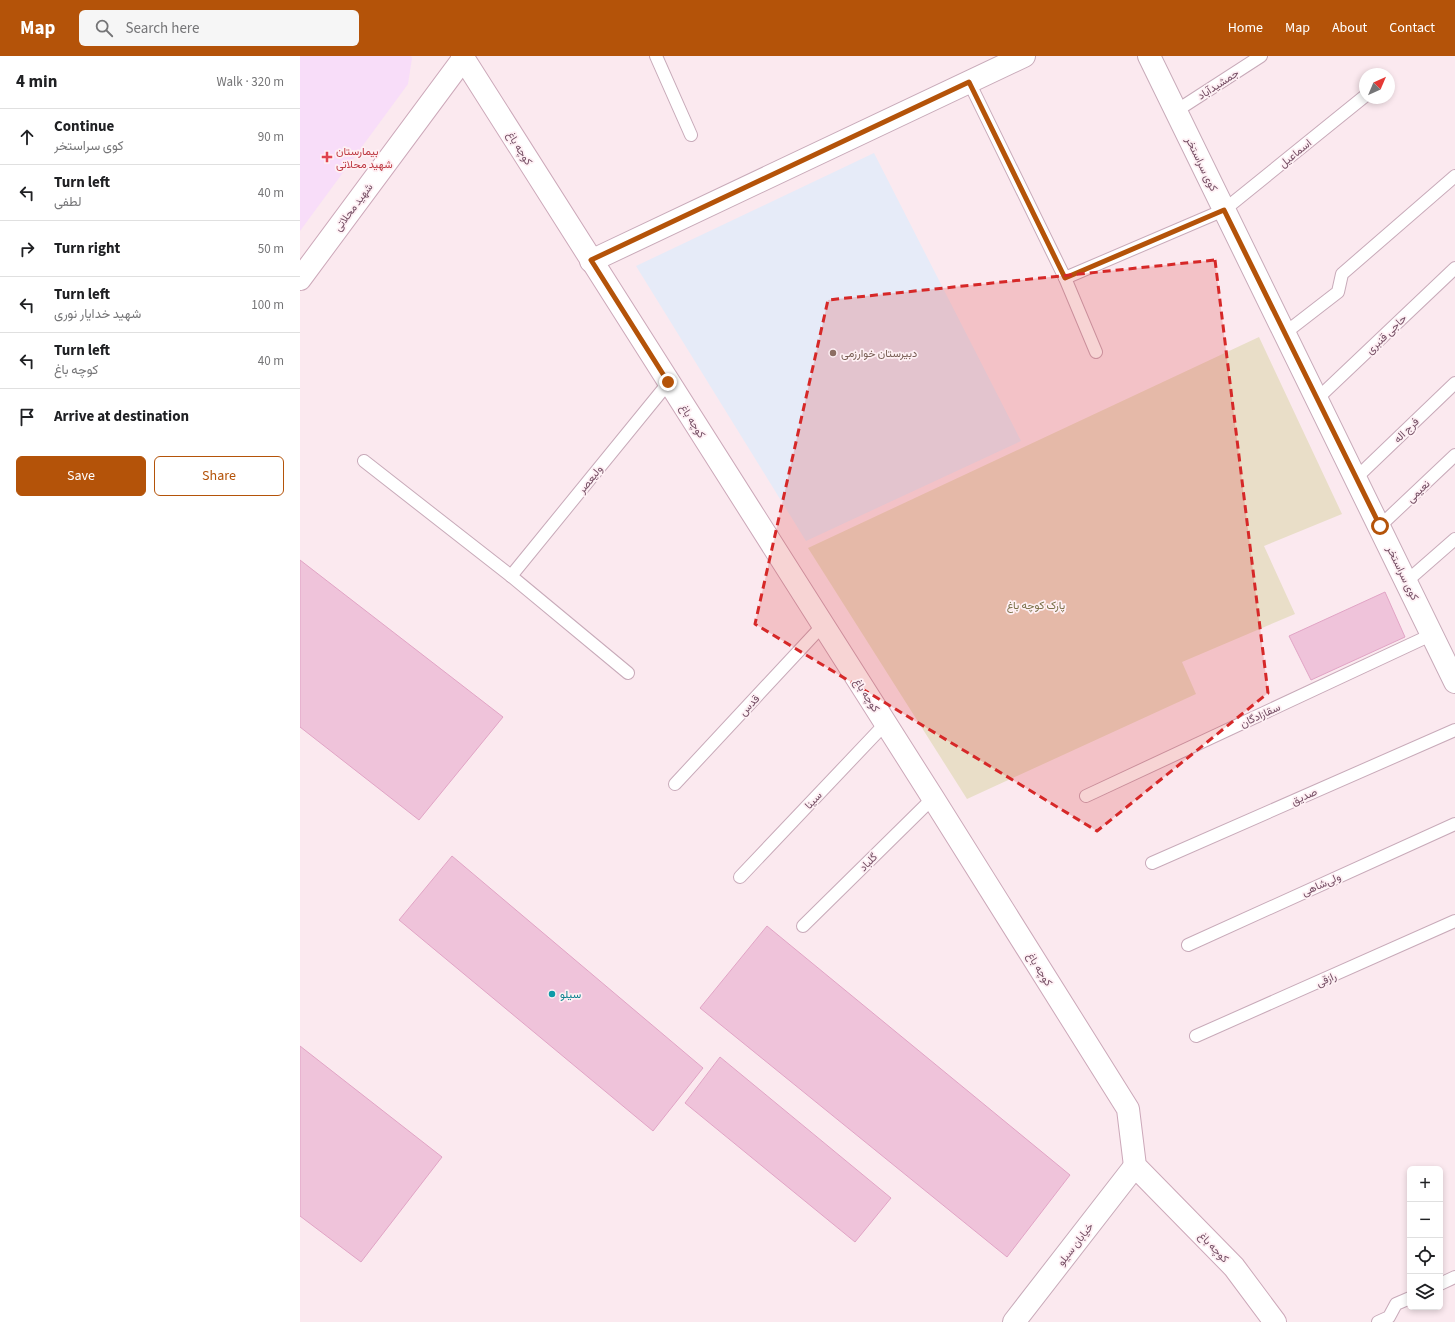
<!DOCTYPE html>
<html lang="en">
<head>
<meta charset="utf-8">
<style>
  :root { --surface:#fff; --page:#f6f6f6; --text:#202124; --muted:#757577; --line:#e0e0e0; --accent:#b45309 }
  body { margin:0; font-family:"Source Sans 3",Vazirmatn,sans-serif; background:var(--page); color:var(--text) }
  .controls { position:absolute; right:12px; bottom:12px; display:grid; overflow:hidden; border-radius:6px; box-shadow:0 2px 6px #0003 }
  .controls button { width:36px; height:36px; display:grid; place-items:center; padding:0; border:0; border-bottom:1px solid var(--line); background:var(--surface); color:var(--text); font:20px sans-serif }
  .compass { position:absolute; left:1059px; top:12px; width:36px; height:36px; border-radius:50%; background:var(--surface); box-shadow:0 2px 6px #0003; rotate:44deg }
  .stop { position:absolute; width:12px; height:12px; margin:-9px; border:3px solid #b45309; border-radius:50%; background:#fff }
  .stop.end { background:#b45309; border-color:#fff; box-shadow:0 1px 4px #0008 }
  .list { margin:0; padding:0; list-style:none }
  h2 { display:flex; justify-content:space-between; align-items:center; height:52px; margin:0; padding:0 16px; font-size:17px }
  h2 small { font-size:13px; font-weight:400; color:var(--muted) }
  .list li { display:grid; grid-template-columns:26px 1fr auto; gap:12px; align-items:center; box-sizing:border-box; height:56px; padding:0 16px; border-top:1px solid var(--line) }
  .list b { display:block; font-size:15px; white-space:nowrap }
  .list p { margin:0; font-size:13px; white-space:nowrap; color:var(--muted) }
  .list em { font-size:13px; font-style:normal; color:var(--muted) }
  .actions { display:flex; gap:8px; padding:12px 16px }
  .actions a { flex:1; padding:9px 0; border:1px solid var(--accent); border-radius:6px; text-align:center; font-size:14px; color:var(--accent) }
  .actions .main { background:var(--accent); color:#fff }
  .icon { flex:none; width:22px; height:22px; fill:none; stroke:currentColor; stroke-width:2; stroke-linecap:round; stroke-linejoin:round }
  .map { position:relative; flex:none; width:1155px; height:1266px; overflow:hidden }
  header { display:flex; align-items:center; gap:24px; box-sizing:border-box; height:56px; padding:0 20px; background:var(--accent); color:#fff }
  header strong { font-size:19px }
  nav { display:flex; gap:22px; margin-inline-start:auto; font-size:14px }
  .search { width:280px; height:36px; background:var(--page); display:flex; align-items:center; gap:10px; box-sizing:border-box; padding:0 14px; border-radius:6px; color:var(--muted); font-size:15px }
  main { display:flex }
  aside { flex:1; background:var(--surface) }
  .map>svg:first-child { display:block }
  .education { fill:#e6ebf8 }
  .medical { fill:#f8ddf9 }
  .green { fill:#e9dec8 }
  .building { fill:#efc3da; stroke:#e1a4c5 }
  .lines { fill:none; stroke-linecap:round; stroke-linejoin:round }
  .lane-casing { stroke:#c8aab9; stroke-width:14 }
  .street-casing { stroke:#c8aab9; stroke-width:24 }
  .secondary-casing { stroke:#cca8b9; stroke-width:24 }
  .lane { stroke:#fff; stroke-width:12 }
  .street { stroke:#fff; stroke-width:22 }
  .secondary { stroke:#fff; stroke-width:22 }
  .route { stroke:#b45309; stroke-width:5 }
  .marked { fill:#d62828; fill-opacity:0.2; stroke:#d62828; stroke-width:3; stroke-dasharray:8 5; stroke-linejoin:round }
  .health-dot { fill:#e0444e; stroke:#fef0f4; stroke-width:1.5 }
  .education-dot { fill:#8d6e63; stroke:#fef0f4; stroke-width:1.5 }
  .culture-dot { fill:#0f9aa8; stroke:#fef0f4; stroke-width:1.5 }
  .labels { text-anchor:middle; stroke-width:3.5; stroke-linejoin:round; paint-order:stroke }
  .street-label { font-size:11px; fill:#754e64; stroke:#fef0f4 }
  .health-label { font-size:11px; fill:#be3a42; stroke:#fef0f4; text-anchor:start }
  .education-label { font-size:11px; fill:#785e54; stroke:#fef0f4; text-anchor:start }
  .park-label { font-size:11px; fill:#796f47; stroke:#fef0f4 }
  .culture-label { font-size:11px; fill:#0d838f; stroke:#fef0f4; text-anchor:start }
</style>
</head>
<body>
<header>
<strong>Map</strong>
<div class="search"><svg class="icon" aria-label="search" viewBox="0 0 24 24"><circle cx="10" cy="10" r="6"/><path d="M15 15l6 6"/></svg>Search here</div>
<nav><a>Home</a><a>Map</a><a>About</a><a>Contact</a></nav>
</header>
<main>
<aside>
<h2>4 min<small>Walk · 320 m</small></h2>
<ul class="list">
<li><svg class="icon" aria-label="ahead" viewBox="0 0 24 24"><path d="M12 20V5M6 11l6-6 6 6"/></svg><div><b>Continue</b><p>کوی سراستخر</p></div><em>90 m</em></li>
<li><svg class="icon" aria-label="left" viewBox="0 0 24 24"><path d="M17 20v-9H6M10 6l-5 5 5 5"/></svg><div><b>Turn left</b><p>لطفی</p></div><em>40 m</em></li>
<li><svg class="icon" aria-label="right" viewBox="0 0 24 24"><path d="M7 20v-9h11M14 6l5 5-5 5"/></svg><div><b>Turn right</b></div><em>50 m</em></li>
<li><svg class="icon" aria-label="left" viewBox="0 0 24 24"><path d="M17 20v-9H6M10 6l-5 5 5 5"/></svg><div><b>Turn left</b><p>شهید خدایار نوری</p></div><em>100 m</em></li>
<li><svg class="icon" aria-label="left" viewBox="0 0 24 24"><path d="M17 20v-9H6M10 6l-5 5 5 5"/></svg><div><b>Turn left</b><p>کوچه باغ</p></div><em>40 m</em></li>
<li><svg class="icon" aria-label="arrive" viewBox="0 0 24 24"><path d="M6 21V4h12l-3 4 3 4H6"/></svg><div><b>Arrive at destination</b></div></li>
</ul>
<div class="actions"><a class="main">Save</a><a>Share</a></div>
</aside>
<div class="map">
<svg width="1155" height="1266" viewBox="0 0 1155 1266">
  <rect width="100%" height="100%" fill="#fbe9ef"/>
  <!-- education -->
  <path class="education" d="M 574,97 L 721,385 L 506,485 L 336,210 Z"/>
  <!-- medical -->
  <path class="medical" d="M 0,0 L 111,0 L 112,2 L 108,28 L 0,175 Z"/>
  <!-- green -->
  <path class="green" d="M 959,281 L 1042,458 L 964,490 L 995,558 L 882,606 L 896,638 L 667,743 L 508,492 Z"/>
  <!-- building -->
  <g class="building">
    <path d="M 0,504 L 203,661 L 119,764 L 0,671 Z"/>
    <path d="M 1085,536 L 1105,581 L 1011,624 L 989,580 Z"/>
    <path d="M 152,800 L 403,1012 L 353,1075 L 99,864 Z"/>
    <path d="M 467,870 L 770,1119 L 707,1201 L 400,952 Z"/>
    <path d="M 0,990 L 142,1101 L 61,1206 L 0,1160 Z"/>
    <path d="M 420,1001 L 591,1142 L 555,1186 L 385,1047 Z"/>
  </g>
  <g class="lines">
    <!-- lane casing -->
    <g class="lane-casing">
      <g id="lane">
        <path d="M 356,0 L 391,79"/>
        <path d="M 669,26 L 765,222 L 796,296"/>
        <path d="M 876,55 L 961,0"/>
        <path d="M 765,222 L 924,154 L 1065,40"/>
        <path d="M 985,277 L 1038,236 L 1042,218 L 1155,120"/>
        <path d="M 1017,343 L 1155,212"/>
        <path d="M 64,405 L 211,520 L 328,617"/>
        <path d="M 1056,422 L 1155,327"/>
        <path d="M 1080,470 L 1155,399"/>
        <path d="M 211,520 L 369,326"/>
        <path d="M 1107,525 L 1155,483"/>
        <path d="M 375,728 L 523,569"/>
        <path d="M 786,740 L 1133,578"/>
        <path d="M 852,807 L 1155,674"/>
        <path d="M 440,821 L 586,667"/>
        <path d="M 503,870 L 633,742"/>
        <path d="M 888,889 L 1155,768"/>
        <path d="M 896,980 L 1155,865"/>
        <path d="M 1140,1228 L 1155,1221"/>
        <path d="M 1078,1266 L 1089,1261 L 1096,1248 L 1110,1242"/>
      </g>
    </g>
    <!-- street casing -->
    <g class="street-casing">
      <g id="street">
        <path d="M 849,0 L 1155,626"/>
        <path d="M 291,205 L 724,0"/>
        <path d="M 714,1266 L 835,1110"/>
      </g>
    </g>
    <!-- secondary casing -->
    <g class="secondary-casing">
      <g id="secondary">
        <path d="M 162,0 L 633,742 L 828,1053 L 835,1110 L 934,1211 L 975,1266"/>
        <path d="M 0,223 L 163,3"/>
      </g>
    </g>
    <!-- lane -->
    <use href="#lane" class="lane"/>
    <!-- street -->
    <use href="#street" class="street"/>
    <!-- secondary -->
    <use href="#secondary" class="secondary"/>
  </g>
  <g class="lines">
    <!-- route -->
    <path class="route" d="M 368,326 L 291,204 L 669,26 L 765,222 L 924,154 L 1080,470"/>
  </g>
  <!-- marked area -->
  <path class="marked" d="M 915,204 L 968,637 L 797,775 L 455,568 L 528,244 Z"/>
  <!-- markers -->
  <path class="health-dot" d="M25 95h4v4h4v4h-4v4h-4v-4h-4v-4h4z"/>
  <circle class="education-dot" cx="533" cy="297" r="4"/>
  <circle class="culture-dot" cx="252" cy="938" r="4"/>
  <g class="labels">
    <!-- street labels -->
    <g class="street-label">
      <text transform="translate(918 28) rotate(-33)" y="4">جمشید‌آباد</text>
      <text transform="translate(220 92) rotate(58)" y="4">کوچه باغ</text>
      <text transform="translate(995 97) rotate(-39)" y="4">اسماعیل</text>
      <text transform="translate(902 108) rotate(64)" y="4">کوی سراستخر</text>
      <text transform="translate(53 151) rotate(-53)" y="4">شهید محلاتی</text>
      <text transform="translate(1086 278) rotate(-44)" y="4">حاجی قنبری</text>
      <text transform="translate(393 365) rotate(58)" y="4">کوچه باغ</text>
      <text transform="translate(1106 374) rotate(-44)" y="4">فرج اله</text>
      <text transform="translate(290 423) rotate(-51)" y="4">ولیعصر</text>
      <text transform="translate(1118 435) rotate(-44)" y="4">نعیمی</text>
      <text transform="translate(1103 517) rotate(64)" y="4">کوی سراستخر</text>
      <text transform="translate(567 639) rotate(57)" y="4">کوچه باغ</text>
      <text transform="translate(449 649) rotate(-47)" y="4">قدس</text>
      <text transform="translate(960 659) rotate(-25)" y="4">سقازادگان</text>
      <text transform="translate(1004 740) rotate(-24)" y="4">صدیق</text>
      <text transform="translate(513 744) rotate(-46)" y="4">سینا</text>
      <text transform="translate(568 806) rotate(-45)" y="4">گلباد</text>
      <text transform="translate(1021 828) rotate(-24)" y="4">ولی‌شاهی</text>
      <text transform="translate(740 913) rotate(58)" y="4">کوچه باغ</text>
      <text transform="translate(1026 923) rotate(-24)" y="4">رازقی</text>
      <text transform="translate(775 1188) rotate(-52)" y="4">خیابان سیلو</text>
      <text transform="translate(914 1191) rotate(46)" y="4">کوچه باغ</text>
    </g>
    <!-- health labels -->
    <g class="health-label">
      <text x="36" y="99">بیمارستان<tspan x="36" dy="13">شهید محلاتی</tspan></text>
    </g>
    <!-- education labels -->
    <g class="education-label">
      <text x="541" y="301">دبیرستان خوارزمی</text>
    </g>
    <!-- park labels -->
    <g class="park-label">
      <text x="736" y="553">پارک کوچه باغ</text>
    </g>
    <!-- culture labels -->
    <g class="culture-label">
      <text x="260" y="942">سیلو</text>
    </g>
  </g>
</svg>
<div class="controls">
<button>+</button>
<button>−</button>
<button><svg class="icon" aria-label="locate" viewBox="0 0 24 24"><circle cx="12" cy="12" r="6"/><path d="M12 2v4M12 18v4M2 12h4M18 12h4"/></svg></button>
<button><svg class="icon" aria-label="layers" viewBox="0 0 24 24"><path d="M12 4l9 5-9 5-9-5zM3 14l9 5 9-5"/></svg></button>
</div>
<svg class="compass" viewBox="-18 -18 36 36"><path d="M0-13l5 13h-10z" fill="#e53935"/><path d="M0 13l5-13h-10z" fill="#757577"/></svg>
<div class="stop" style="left:1080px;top:470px"></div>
<div class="stop end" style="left:368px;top:326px"></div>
</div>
</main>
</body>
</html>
